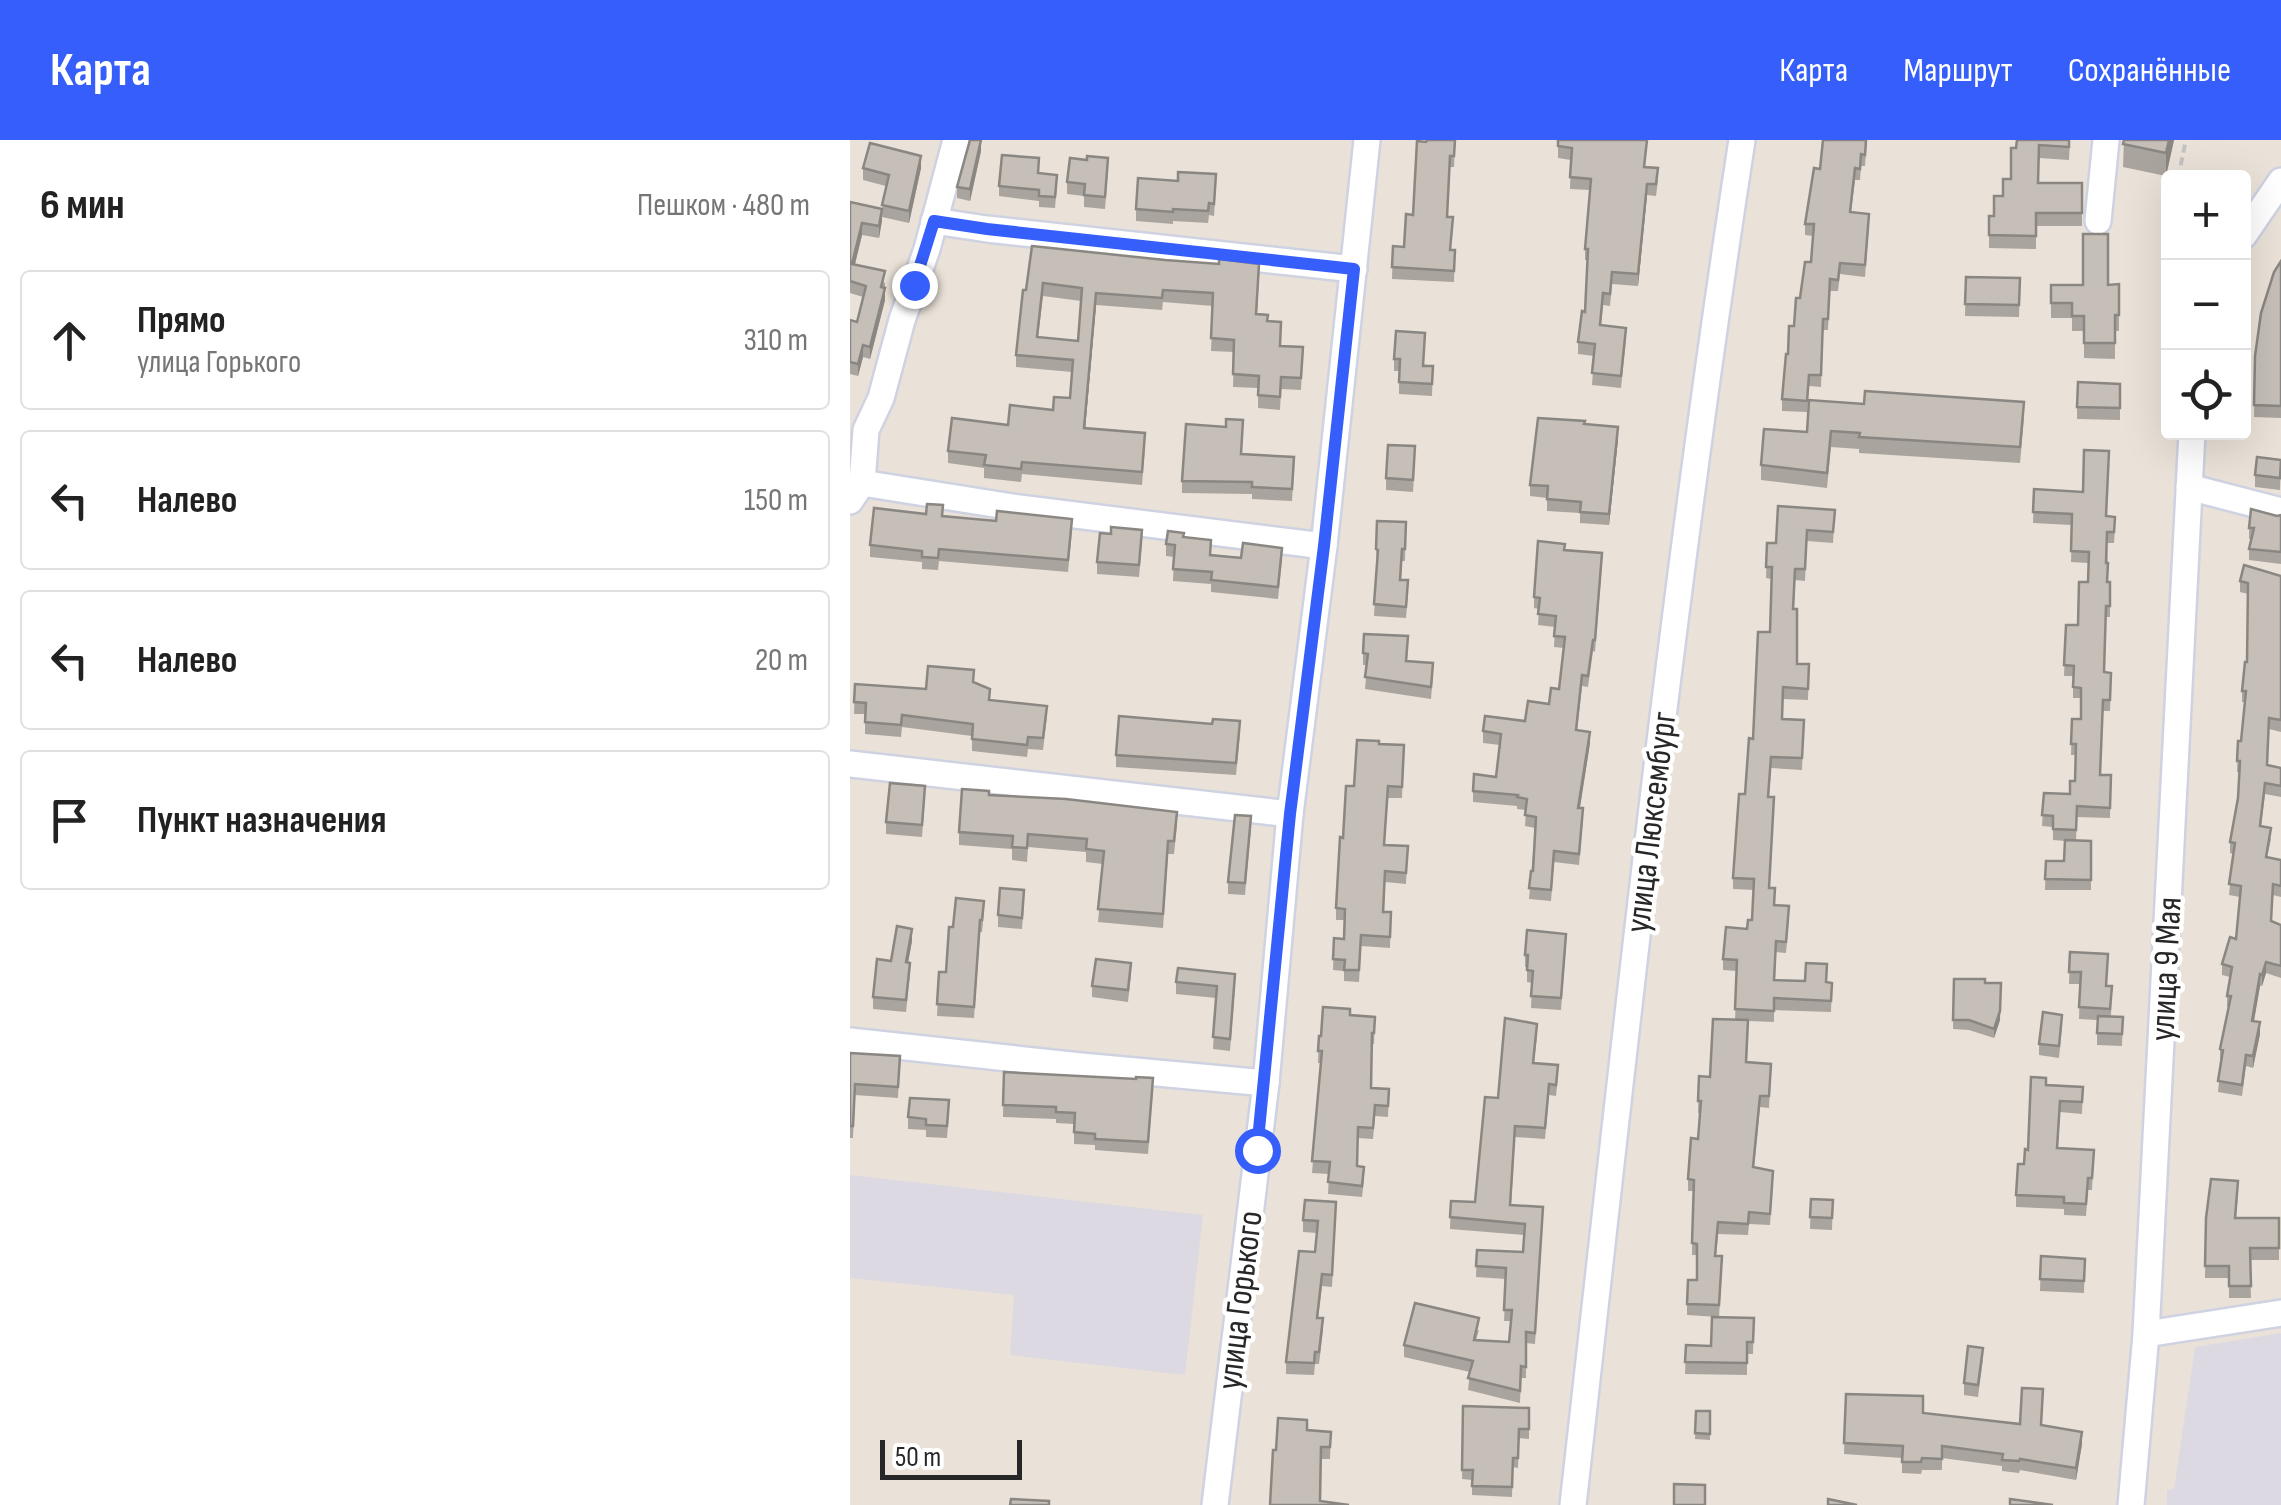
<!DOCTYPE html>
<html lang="ru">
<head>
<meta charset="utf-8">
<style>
  :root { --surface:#fff; --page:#f2f2f2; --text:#222; --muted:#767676; --line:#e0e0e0; --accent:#355efa }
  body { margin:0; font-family:"Sofia Sans Condensed",sans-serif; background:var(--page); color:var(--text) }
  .controls { position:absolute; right:30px; top:30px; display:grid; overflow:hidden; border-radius:10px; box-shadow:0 10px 40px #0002 }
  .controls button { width:90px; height:90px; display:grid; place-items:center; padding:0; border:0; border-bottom:2px solid var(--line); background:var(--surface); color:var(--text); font:50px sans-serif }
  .scale { position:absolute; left:30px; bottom:25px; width:142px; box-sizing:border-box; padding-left:10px; border:5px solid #272727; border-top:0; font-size:28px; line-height:35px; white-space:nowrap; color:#272727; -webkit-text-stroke:8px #fff; paint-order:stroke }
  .stop { position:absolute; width:30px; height:30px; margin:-22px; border:8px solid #355efa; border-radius:50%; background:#fff }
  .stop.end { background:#355efa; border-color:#fff; box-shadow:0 2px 10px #0008 }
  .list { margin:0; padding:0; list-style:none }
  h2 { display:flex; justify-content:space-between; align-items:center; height:130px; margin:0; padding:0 40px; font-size:42px }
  h2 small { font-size:32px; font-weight:400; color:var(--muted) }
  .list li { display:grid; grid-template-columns:65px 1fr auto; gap:30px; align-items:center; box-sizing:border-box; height:140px; margin:0 20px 20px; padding:0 20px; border:2px solid var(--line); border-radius:10px }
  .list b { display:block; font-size:38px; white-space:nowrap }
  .list p { margin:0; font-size:32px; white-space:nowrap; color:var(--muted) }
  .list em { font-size:32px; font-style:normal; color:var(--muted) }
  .icon { flex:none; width:55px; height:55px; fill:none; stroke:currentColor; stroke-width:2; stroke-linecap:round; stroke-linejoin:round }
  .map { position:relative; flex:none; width:1431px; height:1365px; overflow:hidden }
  header { display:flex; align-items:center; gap:60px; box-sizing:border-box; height:140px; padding:0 50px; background:var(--accent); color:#fff }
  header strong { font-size:48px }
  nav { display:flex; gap:55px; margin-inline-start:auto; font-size:35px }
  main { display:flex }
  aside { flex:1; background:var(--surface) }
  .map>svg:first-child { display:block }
  .industrial { fill:#dcd9e2 }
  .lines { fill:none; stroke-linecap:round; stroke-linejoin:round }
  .minor-casing { stroke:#ced2e1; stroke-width:30 }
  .path { stroke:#c3c3c3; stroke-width:4; stroke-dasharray:8 5; stroke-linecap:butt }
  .minor { stroke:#fff; stroke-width:25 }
  .wall { fill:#a9a49e; fill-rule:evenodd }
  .shaded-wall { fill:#8a8681 }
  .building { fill:#c5bfb8; stroke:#8a8681; stroke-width:2.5; fill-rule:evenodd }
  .route { stroke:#355efa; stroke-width:12 }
  .labels { text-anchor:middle; stroke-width:9; stroke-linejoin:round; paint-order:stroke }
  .street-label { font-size:35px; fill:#272727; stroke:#fff }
</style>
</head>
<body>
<header>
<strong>Карта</strong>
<nav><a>Карта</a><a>Маршрут</a><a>Сохранённые</a></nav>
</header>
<main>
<aside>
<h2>6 мин<small>Пешком · 480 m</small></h2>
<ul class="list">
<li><svg class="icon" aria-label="ahead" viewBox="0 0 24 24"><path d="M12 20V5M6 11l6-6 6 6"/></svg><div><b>Прямо</b><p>улица Горького</p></div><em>310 m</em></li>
<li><svg class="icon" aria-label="left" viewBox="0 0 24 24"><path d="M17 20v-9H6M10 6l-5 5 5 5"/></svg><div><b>Налево</b></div><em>150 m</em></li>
<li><svg class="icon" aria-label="left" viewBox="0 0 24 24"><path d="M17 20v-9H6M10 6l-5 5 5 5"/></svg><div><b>Налево</b></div><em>20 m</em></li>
<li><svg class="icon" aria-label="arrive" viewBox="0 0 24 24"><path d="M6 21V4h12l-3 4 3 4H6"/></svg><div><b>Пункт назначения</b></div></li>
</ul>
</aside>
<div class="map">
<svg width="1431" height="1365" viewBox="0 0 1431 1365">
  <rect width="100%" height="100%" fill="#eae2d8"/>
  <!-- industrial -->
  <g class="industrial">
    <path d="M 0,1035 L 353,1075 L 335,1235 L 160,1215 L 164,1155 L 0,1138 Z"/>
    <path d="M 1431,1193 L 1431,1365 L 1317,1365 L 1317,1350 L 1324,1349 L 1345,1207 Z"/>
  </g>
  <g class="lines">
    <!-- minor casing -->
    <g class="minor-casing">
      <g id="minor">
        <path d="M 84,81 L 137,89 L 504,129"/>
        <path d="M 1248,81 L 1256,0"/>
        <path d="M 1394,95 L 1431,41"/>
        <path d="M 12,343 L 169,368 L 474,406"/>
        <path d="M 1339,347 L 1431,371"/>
        <path d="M 0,361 L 12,343 L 16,290 L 31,258 L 52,180 L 77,109 L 106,0"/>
        <path d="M 0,624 L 440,674"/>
        <path d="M 0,901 L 231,926 L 416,943"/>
        <path d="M 1296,1194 L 1431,1173"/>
        <path d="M 365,1365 L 416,943 L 440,674 L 474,406 L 517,0"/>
        <path d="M 723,1365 C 774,909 822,453 892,0"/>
        <path d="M 1281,1365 L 1296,1194 L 1342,292"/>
      </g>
    </g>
    <!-- path -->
    <path class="path" d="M 1328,38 L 1336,0"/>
    <!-- minor -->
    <use href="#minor" class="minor"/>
  </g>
  <!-- wall -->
  <g class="wall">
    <path d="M 605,0 L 604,27 L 600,27 L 597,77 L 601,110 L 605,110 L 604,142 L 542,139 L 543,106 L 554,107 L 563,75 L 576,2 Z"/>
    <path d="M 708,0 L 796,27 L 808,40 L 806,56 L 797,55 L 788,146 L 762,144 L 760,166 L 753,165 L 751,185 L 776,199 L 771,248 L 742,245 L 744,216 L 728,214 L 728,202 L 735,172 L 738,120 L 735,120 L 735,109 L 740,50 L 720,49 L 721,20 L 708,18 Z"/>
    <path d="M 973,0 L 1017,0 L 1015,26 L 1011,26 L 1010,40 L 1005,40 L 1001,72 L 1019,85 L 1015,137 L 990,134 L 988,151 L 980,151 L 978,190 L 973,190 L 971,247 L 959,246 L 957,272 L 932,271 L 932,259 L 938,214 L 950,158 L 961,122 L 963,96 L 955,95 L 955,84 L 970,29 Z"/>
    <path d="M 1220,0 L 1219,20 L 1189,18 L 1188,43 L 1232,43 L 1232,86 L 1186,86 L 1186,109 L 1139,108 L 1139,76 L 1144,76 L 1161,39 L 1166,8 Z"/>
    <path d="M 1274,0 L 1324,0 L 1316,36 L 1273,27 Z"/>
    <path d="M 131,11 L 120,61 L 107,58 L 107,47 Z"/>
    <path d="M 13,28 L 71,28 L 59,83 L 32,77 L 29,98 L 12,95 L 5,124 L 35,143 L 35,160 L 20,219 L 13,217 L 8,236 L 0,234 L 0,180 L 7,182 L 13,157 L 0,153 L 0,62 L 32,69 L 36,46 L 13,40 Z"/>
    <path d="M 258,30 L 255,69 L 234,67 L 234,56 L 217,54 L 217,42 Z"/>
    <path d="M 189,34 L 207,46 L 205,68 L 189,67 L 189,61 L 149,56 L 149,46 Z"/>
    <path d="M 366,46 L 364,76 L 359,75 L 358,83 L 323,81 L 323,84 L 286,81 L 286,69 Z"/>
    <path d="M 182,106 L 409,137 L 407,174 L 417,181 L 431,206 L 453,207 L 451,250 L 431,249 L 430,270 L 408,268 L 408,248 L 383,247 L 384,212 L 361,211 L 363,166 L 313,162 L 312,170 L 246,165 L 235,289 L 295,306 L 292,345 L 172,334 L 171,342 L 153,340 L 134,338 L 134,328 L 98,323 L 98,311 L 158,285 L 203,270 L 220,258 L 222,232 L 166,227 L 166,215 ZM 193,156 L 231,161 L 228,201 L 188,197 Z"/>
    <path d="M 1431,121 L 1431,278 L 1404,277 L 1405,216 Z"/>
    <path d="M 1116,137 L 1170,138 L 1169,177 L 1115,176 Z"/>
    <path d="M 1269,144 L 1269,191 L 1265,191 L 1265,219 L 1234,218 L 1234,191 L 1222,191 L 1222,178 L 1201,178 L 1201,145 Z"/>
    <path d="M 544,219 L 583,226 L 582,256 L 549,254 L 549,231 L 544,231 Z"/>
    <path d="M 1270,244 L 1270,280 L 1227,279 L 1227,267 Z"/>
    <path d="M 1174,278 L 1170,323 L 1009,313 L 1009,309 L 981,307 L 977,348 L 911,340 L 911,325 L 957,292 Z"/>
    <path d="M 734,284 L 768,299 L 759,385 L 730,383 L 730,373 L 697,371 L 697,358 L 680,356 L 680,345 Z"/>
    <path d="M 392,314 L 444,329 L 442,361 L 402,359 L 402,354 L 332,353 L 332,341 Z"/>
    <path d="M 565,318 L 563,352 L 536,350 L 536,338 Z"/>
    <path d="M 1431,320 L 1430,350 L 1405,347 L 1405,335 Z"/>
    <path d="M 1184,349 L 1257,376 L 1265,388 L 1264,403 L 1257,403 L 1258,442 L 1260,442 L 1260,477 L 1256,477 L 1254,532 L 1261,544 L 1260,571 L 1253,571 L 1250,635 L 1261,635 L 1260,678 L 1227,677 L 1226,700 L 1241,701 L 1241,750 L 1195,750 L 1196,721 L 1214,721 L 1215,701 L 1203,700 L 1203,687 L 1192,686 L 1194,653 L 1220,654 L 1225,641 L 1226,615 L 1221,615 L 1222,579 L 1231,579 L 1231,558 L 1223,558 L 1223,536 L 1214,536 L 1216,485 L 1228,485 L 1238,442 L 1238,423 L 1221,422 L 1222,385 L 1183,383 Z"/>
    <path d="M 985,370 L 983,403 L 957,401 L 955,441 L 945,440 L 944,469 L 947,524 L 959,524 L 958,560 L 933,559 L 933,579 L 954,580 L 952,630 L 921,628 L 919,657 L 919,748 L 924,765 L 939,778 L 936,813 L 926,812 L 925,840 L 982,843 L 981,872 L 924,870 L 924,882 L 898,881 L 897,922 L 921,924 L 919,968 L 910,967 L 904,1027 L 923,1043 L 920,1085 L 899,1084 L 898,1095 L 868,1094 L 866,1116 L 872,1128 L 869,1177 L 837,1175 L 837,1164 L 847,1140 L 847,1115 L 842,1115 L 843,1051 L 838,1051 L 838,1039 L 848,999 L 850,973 L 848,973 L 849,936 L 860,937 L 885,880 L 887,831 L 873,830 L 873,819 L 902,780 L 904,750 L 883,749 L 883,738 L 920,492 L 921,439 L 916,438 L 917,403 L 926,403 Z"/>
    <path d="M 1431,375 L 1431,424 L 1399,420 L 1399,409 L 1401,399 L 1399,399 L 1399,388 Z"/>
    <path d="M 93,376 L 222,391 L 218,432 L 89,421 L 88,430 L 72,429 L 72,422 L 20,417 L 20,405 Z"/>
    <path d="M 556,382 L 555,421 L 552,421 L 551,440 L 558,452 L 556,478 L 524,476 L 527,421 L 526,409 Z"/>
    <path d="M 261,394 L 292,402 L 289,437 L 247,434 L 247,422 Z"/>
    <path d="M 333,397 L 361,415 L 432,419 L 428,459 L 361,452 L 361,444 L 323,441 L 324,417 L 316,416 L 316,404 Z"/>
    <path d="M 714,410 L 752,424 L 745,512 L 743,511 L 738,547 L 732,546 L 727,590 L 740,603 L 730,668 L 733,679 L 729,725 L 704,722 L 701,761 L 679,759 L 685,688 L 675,686 L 676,670 L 667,669 L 667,666 L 623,662 L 623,651 L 646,637 L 650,605 L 633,603 L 633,591 L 675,581 L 699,564 L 709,549 L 714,508 L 704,507 L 705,487 L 688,485 L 689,469 L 684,468 L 684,457 Z"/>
    <path d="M 1431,436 L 1431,592 L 1419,589 L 1417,625 L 1431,628 L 1431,657 L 1415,654 L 1411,686 L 1421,699 L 1417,718 L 1431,720 L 1431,757 L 1423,755 L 1421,782 L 1431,785 L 1431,838 L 1416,833 L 1412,846 L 1410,846 L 1404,881 L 1410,894 L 1403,928 L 1396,926 L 1392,956 L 1368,952 L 1371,921 L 1370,920 L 1370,909 L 1379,867 L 1377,867 L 1377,856 L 1380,837 L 1372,835 L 1372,824 L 1386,799 L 1390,757 L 1379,755 L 1383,714 L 1380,713 L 1380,702 L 1388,658 L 1390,632 L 1387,632 L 1388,601 L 1391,601 L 1395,562 L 1392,562 L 1392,551 L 1397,522 L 1398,454 L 1390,452 L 1390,441 Z"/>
    <path d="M 558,508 L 557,521 L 583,535 L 581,559 L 515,549 L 517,525 L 513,525 L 513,513 Z"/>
    <path d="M 124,543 L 140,560 L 197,577 L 193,610 L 178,609 L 177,617 L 122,611 L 122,596 L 52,587 L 51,597 L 15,594 L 15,574 L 4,574 L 5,544 L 76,549 Z"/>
    <path d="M 390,593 L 386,635 L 266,627 L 266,615 Z"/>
    <path d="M 529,604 L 554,605 L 552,658 L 538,658 L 534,705 L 558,706 L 556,744 L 535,742 L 534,772 L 541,772 L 540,808 L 511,806 L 509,842 L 494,841 L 494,831 L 483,830 L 484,798 L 494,799 L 495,780 L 486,780 L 486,768 L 504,646 Z"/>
    <path d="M 139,655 L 327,685 L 324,714 L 318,714 L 313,788 L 248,782 L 253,724 L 236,722 L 236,712 L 178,707 L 177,722 L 162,720 L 162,709 L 109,705 L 109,692 Z"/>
    <path d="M 75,657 L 72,697 L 36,694 L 36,682 Z"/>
    <path d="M 401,688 L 395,755 L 378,754 L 378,742 Z"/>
    <path d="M 174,762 L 172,789 L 148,787 L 148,775 Z"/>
    <path d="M 134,772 L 132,792 L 130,792 L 124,878 L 87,876 L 89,832 L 96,832 L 103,787 Z"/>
    <path d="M 62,801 L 58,822 L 60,834 L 56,872 L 23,869 L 23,857 L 41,821 Z"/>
    <path d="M 716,805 L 711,870 L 681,868 L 682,843 L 677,842 L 677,827 L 675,827 L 675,815 Z"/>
    <path d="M 1220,812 L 1257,846 L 1262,846 L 1261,876 L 1273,877 L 1272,906 L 1247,905 L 1247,880 L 1229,879 L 1230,844 L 1219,844 Z"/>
    <path d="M 281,834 L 278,862 L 242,857 L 242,846 Z"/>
    <path d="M 1104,839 L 1135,843 L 1150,880 L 1144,898 L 1119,890 L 1103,889 Z"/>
    <path d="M 326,842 L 385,845 L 380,911 L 363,909 L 366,858 L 326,854 Z"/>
    <path d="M 500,875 L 525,877 L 524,904 L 522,904 L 521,948 L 539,949 L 538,977 L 525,976 L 523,999 L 508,998 L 507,1026 L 514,1039 L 512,1057 L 478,1054 L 479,1034 L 462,1033 L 471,923 L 468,923 L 469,896 L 471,896 Z"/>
    <path d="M 1212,886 L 1209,918 L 1189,915 L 1189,904 Z"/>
    <path d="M 687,896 L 684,923 L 708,936 L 706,956 L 699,955 L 695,999 L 665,997 L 661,1065 L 693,1078 L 685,1204 L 676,1203 L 676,1238 L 671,1238 L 670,1263 L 618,1250 L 620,1232 L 554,1217 L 554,1205 L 629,1190 L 626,1200 L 659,1202 L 661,1181 L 654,1181 L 656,1139 L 626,1137 L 627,1110 L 673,1112 L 674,1095 L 600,1089 L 601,1061 L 625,1062 L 648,958 Z"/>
    <path d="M 0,913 L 50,916 L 48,958 L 5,955 L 3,998 L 0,998 Z"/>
    <path d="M 154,932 L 303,949 L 298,1014 L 245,1010 L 245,1005 L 224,1004 L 224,984 L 206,983 L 206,979 L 153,977 Z"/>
    <path d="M 1196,945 L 1233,947 L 1232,974 L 1210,972 L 1208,1008 L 1244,1010 L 1242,1050 L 1238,1050 L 1236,1076 L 1214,1075 L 1214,1069 L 1166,1067 L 1166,1055 Z"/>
    <path d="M 99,972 L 97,998 L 76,997 L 76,990 L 58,989 L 58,977 Z"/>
    <path d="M 1388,1053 L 1386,1078 L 1429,1078 L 1429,1120 L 1400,1120 L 1401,1158 L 1379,1158 L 1379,1138 L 1355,1138 L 1356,1078 Z"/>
    <path d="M 961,1059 L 983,1060 L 982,1090 L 960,1089 Z"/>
    <path d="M 486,1074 L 482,1147 L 472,1146 L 468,1178 L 473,1190 L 469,1224 L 465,1224 L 464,1235 L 436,1234 L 436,1222 L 465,1112 L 467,1093 L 453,1092 L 453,1080 Z"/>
    <path d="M 1191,1116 L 1235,1119 L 1234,1153 L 1190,1151 Z"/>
    <path d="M 904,1178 L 903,1214 L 897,1214 L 897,1235 L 835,1234 L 836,1205 L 861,1206 Z"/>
    <path d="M 1133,1219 L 1128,1257 L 1114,1255 L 1114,1243 Z"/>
    <path d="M 996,1254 L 1073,1273 L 1192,1286 L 1232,1304 L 1226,1340 L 1170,1330 L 1169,1333 L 1152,1331 L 1152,1326 L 1092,1318 L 1092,1330 L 1072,1330 L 1071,1334 L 1052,1333 L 1052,1318 L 994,1314 Z"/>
    <path d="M 613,1266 L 679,1268 L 679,1299 L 669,1298 L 668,1328 L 663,1327 L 662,1357 L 622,1355 L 622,1340 L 612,1339 Z"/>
    <path d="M 846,1271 L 860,1271 L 860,1300 L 845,1299 Z"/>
    <path d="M 457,1291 L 481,1292 L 480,1319 L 471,1319 L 470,1361 L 420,1365 L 426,1310 Z"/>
  </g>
  <!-- shaded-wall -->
  <g class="shaded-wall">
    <path d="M 131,0 L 131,11 L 120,61 L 120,49 Z"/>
    <path d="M 1319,0 L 1324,0 L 1316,36 L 1316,13 Z"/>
    <path d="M 71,16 L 71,28 L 59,83 L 59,71 Z"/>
    <path d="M 797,44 L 797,55 L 788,146 L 788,134 Z"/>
    <path d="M 32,69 L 32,81 L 29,98 L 29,86 Z"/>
    <path d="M 12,83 L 12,95 L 2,136 L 2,124 Z"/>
    <path d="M 35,148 L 35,160 L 20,219 L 20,207 Z"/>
    <path d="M 246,153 L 246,165 L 234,301 L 234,288 Z"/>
    <path d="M 13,205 L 13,217 L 8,236 L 8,224 Z"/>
    <path d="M 768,287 L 768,299 L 759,385 L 759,374 Z"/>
    <path d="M 740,592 L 740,603 L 728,679 L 728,668 Z"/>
    <path d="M 62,789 L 62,801 L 56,834 L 56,822 Z"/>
    <path d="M 1416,822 L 1416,833 L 1412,846 L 1412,835 Z"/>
    <path d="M 1410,834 L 1410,846 L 1402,892 L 1402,881 Z"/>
    <path d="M 1151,843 L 1150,880 L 1144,898 L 1144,889 Z"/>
    <path d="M 1410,882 L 1410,894 L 1403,928 L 1403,916 Z"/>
    <path d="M 1232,1292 L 1232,1304 L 1226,1340 L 1226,1328 Z"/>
  </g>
  <!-- building -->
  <g class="building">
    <path d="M 120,0 L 131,0 L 120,49 L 107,47 Z"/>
    <path d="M 577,0 L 605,0 L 604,16 L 600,16 L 597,77 L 603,77 L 600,110 L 605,110 L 604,131 L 542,127 L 543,106 L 554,107 L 556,74 L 563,75 L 567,1 L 576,2 Z"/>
    <path d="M 708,0 L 797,0 L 794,27 L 808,28 L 806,44 L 797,44 L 788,134 L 762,132 L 760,154 L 753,153 L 750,185 L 776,188 L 771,236 L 742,233 L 745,204 L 728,202 L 732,171 L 735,172 L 738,109 L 735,109 L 741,39 L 720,37 L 722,8 L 708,6 Z"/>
    <path d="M 973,0 L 1016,0 L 1015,15 L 1011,14 L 1010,29 L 1005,28 L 1000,72 L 1019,74 L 1015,125 L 990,123 L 988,140 L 980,139 L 978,179 L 973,179 L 971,235 L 959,235 L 957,261 L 932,259 L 936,214 L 938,214 L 939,186 L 944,186 L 946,158 L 950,158 L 955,122 L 961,122 L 964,84 L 955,84 L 964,28 L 970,29 Z"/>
    <path d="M 1167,0 L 1219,0 L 1219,7 L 1189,5 L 1188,43 L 1232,43 L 1232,73 L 1186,73 L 1186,96 L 1139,95 L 1139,76 L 1144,76 L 1144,56 L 1153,56 L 1153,39 L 1161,39 L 1161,8 L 1166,8 Z"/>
    <path d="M 1274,0 L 1319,0 L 1316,13 L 1273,4 Z"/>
    <path d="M 20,3 L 71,16 L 59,71 L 32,65 L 39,35 L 13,28 Z"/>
    <path d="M 152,15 L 189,18 L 188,33 L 207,35 L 205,57 L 189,56 L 189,50 L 149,46 Z"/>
    <path d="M 237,16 L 258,18 L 255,57 L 234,55 L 235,44 L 217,42 L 220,18 L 237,20 Z"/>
    <path d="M 328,32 L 366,34 L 364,64 L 359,63 L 358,71 L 323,69 L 323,72 L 286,69 L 288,38 L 328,41 Z"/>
    <path d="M 0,62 L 32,69 L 29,86 L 12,83 L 2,124 L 35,131 L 31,147 L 35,148 L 20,207 L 13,205 L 8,224 L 0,222 L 0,180 L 7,182 L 16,146 L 0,141 Z"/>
    <path d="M 1233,94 L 1258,94 L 1258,145 L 1269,144 L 1269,175 L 1265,175 L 1265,203 L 1234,203 L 1234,176 L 1222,176 L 1222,163 L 1201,163 L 1201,145 L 1233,145 Z"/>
    <path d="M 182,106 L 315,120 L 369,124 L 369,119 L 409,124 L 406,174 L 418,175 L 417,181 L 431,182 L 430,206 L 453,207 L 451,238 L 431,237 L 430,257 L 408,255 L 409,236 L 383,234 L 384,200 L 361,198 L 363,153 L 313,150 L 312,158 L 246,153 L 234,288 L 295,293 L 292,332 L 172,322 L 171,329 L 153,327 L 134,325 L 136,315 L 98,311 L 102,278 L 158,285 L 160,265 L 203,270 L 204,257 L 220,258 L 223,220 L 166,215 L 173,150 L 176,150 ZM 193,143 L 232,148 L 228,201 L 187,197 Z"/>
    <path d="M 1431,121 L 1431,266 L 1404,265 L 1405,216 L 1411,173 L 1424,132 Z"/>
    <path d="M 1116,137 L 1170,138 L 1169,165 L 1115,164 Z"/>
    <path d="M 546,191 L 575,193 L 573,226 L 583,226 L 582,244 L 549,242 L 550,219 L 544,219 Z"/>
    <path d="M 1228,242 L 1270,244 L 1270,268 L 1227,267 Z"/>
    <path d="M 1015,251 L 1174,262 L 1170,307 L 1009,297 L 1010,293 L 981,291 L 977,333 L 911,325 L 914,289 L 957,292 L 959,260 L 1014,264 Z"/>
    <path d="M 688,278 L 735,281 L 734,284 L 768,287 L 759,374 L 730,372 L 731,362 L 697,359 L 698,346 L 680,345 Z"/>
    <path d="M 376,279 L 393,280 L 391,314 L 444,317 L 442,349 L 402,347 L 402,342 L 332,341 L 336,284 L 376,287 Z"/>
    <path d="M 538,305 L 565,306 L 563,340 L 536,338 Z"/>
    <path d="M 1234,310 L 1259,311 L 1256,376 L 1265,377 L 1264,392 L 1257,392 L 1256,423 L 1258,423 L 1257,442 L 1260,442 L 1260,466 L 1256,466 L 1254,532 L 1261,533 L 1260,560 L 1253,560 L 1250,635 L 1261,635 L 1260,668 L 1227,666 L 1226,690 L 1203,689 L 1203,676 L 1192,675 L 1194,653 L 1220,654 L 1220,641 L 1225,641 L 1226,604 L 1221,604 L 1222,579 L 1231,579 L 1231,548 L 1223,547 L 1224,526 L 1214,525 L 1216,485 L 1228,485 L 1229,442 L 1238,442 L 1239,412 L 1221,411 L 1222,374 L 1183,372 L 1184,349 L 1233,352 Z"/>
    <path d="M 1407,317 L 1431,320 L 1430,338 L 1405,335 Z"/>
    <path d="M 77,364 L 93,365 L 92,376 L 146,381 L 147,371 L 222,379 L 218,420 L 89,409 L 88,418 L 72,417 L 72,411 L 20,405 L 24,368 L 76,374 Z"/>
    <path d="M 928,366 L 985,370 L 983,392 L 957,390 L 955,429 L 945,429 L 943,469 L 947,469 L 947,524 L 959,524 L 958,549 L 933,547 L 932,579 L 954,580 L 952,618 L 921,617 L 918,657 L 924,657 L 919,748 L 925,748 L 924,765 L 939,766 L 936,802 L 926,801 L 924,840 L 955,841 L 956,823 L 977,824 L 976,842 L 982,843 L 981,861 L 924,858 L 924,871 L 885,869 L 887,820 L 873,819 L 876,787 L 897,789 L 898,780 L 902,780 L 904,739 L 883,738 L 889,654 L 895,654 L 899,598 L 903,599 L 908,492 L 920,492 L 922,427 L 916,427 L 917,403 L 926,403 Z"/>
    <path d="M 1401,369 L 1427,376 L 1431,375 L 1431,412 L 1399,409 L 1404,388 L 1399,388 Z"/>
    <path d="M 527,381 L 556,382 L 555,409 L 552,409 L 550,440 L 558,440 L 556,467 L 524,464 L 528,410 L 526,409 Z"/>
    <path d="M 261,387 L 292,390 L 289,425 L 247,422 L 250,393 L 261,394 Z"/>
    <path d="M 318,391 L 334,393 L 333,397 L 361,400 L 360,415 L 391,418 L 393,403 L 432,408 L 428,447 L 361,440 L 362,432 L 323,429 L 325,405 L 316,404 Z"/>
    <path d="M 688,401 L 715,404 L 714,410 L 752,413 L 745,500 L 743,500 L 738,536 L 732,535 L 726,590 L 740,592 L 728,668 L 733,668 L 729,714 L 704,711 L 701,750 L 679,748 L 681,731 L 683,731 L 686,677 L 675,675 L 677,659 L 667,657 L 668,655 L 623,651 L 624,634 L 646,637 L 651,594 L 633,591 L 635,576 L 675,581 L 678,561 L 699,564 L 701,548 L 709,549 L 715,497 L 704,496 L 706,476 L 688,474 L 690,458 L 684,457 Z"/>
    <path d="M 1394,425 L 1431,436 L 1431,580 L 1419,578 L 1417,625 L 1431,628 L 1431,646 L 1415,643 L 1410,686 L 1421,688 L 1416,717 L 1431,720 L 1431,746 L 1423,744 L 1421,781 L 1431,785 L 1431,826 L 1416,822 L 1412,835 L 1410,834 L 1402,881 L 1410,882 L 1403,916 L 1396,915 L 1392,945 L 1368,941 L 1373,910 L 1370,909 L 1381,856 L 1377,856 L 1382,827 L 1372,824 L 1380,797 L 1386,799 L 1391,746 L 1379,744 L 1385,703 L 1380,702 L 1388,658 L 1390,621 L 1387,621 L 1388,601 L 1391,601 L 1396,551 L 1392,551 L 1395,522 L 1397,522 L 1398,443 L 1390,441 Z"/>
    <path d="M 514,494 L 558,496 L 556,521 L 583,523 L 581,547 L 515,537 L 518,514 L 513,513 Z"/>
    <path d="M 78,526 L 124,530 L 123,542 L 140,549 L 139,560 L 197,566 L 193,598 L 178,597 L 177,605 L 122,599 L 123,584 L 52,575 L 51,585 L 15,582 L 16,563 L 4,562 L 5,544 L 76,549 Z"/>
    <path d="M 269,576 L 362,584 L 363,579 L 390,581 L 386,623 L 266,615 Z"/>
    <path d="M 507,600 L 529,601 L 529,604 L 554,605 L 552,647 L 538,646 L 534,705 L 558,706 L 556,733 L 535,731 L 533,772 L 541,772 L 540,797 L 511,795 L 509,830 L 494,830 L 495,820 L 483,819 L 484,798 L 494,799 L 495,769 L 486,768 L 490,697 L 493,698 L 496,646 L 504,646 Z"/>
    <path d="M 40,643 L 75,646 L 72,685 L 36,682 Z"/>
    <path d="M 112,649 L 139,651 L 139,655 L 216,659 L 327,672 L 324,701 L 318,701 L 313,774 L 248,769 L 254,711 L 236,709 L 237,699 L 178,694 L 177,708 L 162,707 L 163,696 L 109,692 Z"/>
    <path d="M 385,675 L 401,676 L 395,743 L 378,742 Z"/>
    <path d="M 1215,700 L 1241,701 L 1241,740 L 1195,739 L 1196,721 L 1214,721 Z"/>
    <path d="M 150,748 L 174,750 L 172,778 L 148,775 Z"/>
    <path d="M 106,758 L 134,761 L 132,780 L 130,780 L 124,867 L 87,864 L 89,832 L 96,832 L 99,787 L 103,787 Z"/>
    <path d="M 47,786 L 62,789 L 56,822 L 60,823 L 56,860 L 23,857 L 27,819 L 41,821 Z"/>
    <path d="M 677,790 L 716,794 L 711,858 L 681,856 L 683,831 L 677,830 L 678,815 L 675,815 Z"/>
    <path d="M 1220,812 L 1258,814 L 1256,846 L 1262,846 L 1260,869 L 1229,867 L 1231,832 L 1219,832 Z"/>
    <path d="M 246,819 L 281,823 L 278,850 L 242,846 Z"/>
    <path d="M 328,828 L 385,834 L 380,899 L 363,897 L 367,846 L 326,842 Z"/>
    <path d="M 1104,839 L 1135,839 L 1135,843 L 1151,843 L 1150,871 L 1144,889 L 1119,880 L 1103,880 Z"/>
    <path d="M 473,867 L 500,869 L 500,875 L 525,877 L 524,893 L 522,893 L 521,948 L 539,949 L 538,966 L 525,965 L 523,988 L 508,987 L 507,1026 L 514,1027 L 512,1046 L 478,1042 L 480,1022 L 462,1021 L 472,911 L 468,911 L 469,896 L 471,896 Z"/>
    <path d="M 1193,872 L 1212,875 L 1209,906 L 1189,904 Z"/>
    <path d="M 1248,876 L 1273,877 L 1272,894 L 1247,893 Z"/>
    <path d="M 655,878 L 687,884 L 683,923 L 708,925 L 706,945 L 699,944 L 695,988 L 665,986 L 660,1065 L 693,1067 L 685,1193 L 676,1192 L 676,1227 L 671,1226 L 670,1251 L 618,1238 L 623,1221 L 554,1205 L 565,1163 L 629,1178 L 624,1200 L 659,1202 L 662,1170 L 654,1170 L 656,1128 L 626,1126 L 627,1110 L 673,1112 L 675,1084 L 600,1077 L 601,1061 L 625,1062 L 635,957 L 648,958 Z"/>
    <path d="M 863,879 L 898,880 L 896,922 L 921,924 L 919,956 L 910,956 L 903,1027 L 923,1031 L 920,1074 L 899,1072 L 898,1084 L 868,1082 L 865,1116 L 872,1116 L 869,1165 L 837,1164 L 838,1140 L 847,1140 L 847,1104 L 842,1103 L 844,1040 L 838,1039 L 841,998 L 848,999 L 851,961 L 848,961 L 849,936 L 860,937 Z"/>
    <path d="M 0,913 L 50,916 L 48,947 L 5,944 L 3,986 L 0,986 Z"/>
    <path d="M 154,932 L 286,939 L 286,937 L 303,938 L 298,1002 L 245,999 L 245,994 L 224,992 L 225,973 L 206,972 L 206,967 L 153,965 Z"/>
    <path d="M 1181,937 L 1196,938 L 1196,945 L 1233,947 L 1232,962 L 1210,961 L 1207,1008 L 1244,1010 L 1242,1038 L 1238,1038 L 1236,1064 L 1214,1063 L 1214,1057 L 1166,1055 L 1168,1024 L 1174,1024 L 1175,1009 L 1178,1010 Z"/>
    <path d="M 60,958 L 99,960 L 97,986 L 76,985 L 76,979 L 58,977 Z"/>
    <path d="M 1361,1039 L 1388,1041 L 1385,1078 L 1429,1078 L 1429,1108 L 1400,1108 L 1401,1146 L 1379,1146 L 1379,1126 L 1355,1126 L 1356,1078 Z"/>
    <path d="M 961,1059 L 983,1060 L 982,1078 L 960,1077 Z"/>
    <path d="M 455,1060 L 486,1062 L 482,1135 L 472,1134 L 467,1178 L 473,1178 L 469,1212 L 465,1212 L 464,1223 L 436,1222 L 449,1111 L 465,1112 L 468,1081 L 453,1080 Z"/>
    <path d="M 1191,1116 L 1235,1119 L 1234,1141 L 1190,1139 Z"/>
    <path d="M 862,1177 L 904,1178 L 903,1202 L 897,1202 L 897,1223 L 835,1222 L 836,1205 L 861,1206 Z"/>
    <path d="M 1118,1206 L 1133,1208 L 1128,1245 L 1114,1243 Z"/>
    <path d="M 1172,1248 L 1193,1249 L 1191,1285 L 1232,1292 L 1226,1328 L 1170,1319 L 1169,1321 L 1152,1320 L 1153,1314 L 1092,1306 L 1092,1319 L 1072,1318 L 1071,1322 L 1052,1322 L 1053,1306 L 994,1303 L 996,1254 L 1073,1256 L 1073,1273 L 1170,1284 Z"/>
    <path d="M 613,1266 L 679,1268 L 679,1289 L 669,1289 L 668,1318 L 663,1318 L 662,1347 L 622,1346 L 623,1330 L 612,1330 Z"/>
    <path d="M 846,1271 L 860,1271 L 860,1294 L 845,1293 Z"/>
    <path d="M 428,1278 L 457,1280 L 457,1290 L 481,1292 L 480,1307 L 471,1307 L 470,1361 L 499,1365 L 420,1365 L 423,1310 L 426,1310 Z"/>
    <path d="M 824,1344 L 855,1345 L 855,1365 L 824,1365 Z"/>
    <path d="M 161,1359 L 199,1361 L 199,1365 L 160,1365 Z"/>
    <path d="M 978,1359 L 1007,1365 L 978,1365 Z"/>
    <path d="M 1160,1359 L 1203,1365 L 1160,1365 Z"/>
  </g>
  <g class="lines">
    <!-- route -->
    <path class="route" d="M 64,145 L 84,81 L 137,89 L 504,129 L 474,406 L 440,674 L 407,1010"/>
  </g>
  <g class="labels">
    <!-- street labels -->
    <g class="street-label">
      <text transform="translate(800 682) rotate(-83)" y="12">улица Люксембург</text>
      <text transform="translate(1315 829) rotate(-87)" y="12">улица 9 Мая</text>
      <text transform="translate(389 1160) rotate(-83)" y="12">улица Горького</text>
    </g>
  </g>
</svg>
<div class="controls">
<button>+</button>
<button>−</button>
<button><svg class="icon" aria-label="locate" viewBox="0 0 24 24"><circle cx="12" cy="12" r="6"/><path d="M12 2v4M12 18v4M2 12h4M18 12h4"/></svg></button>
</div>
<div class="scale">50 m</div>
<div class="stop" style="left:407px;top:1010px"></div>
<div class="stop end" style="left:64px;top:145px"></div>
</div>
</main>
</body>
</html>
